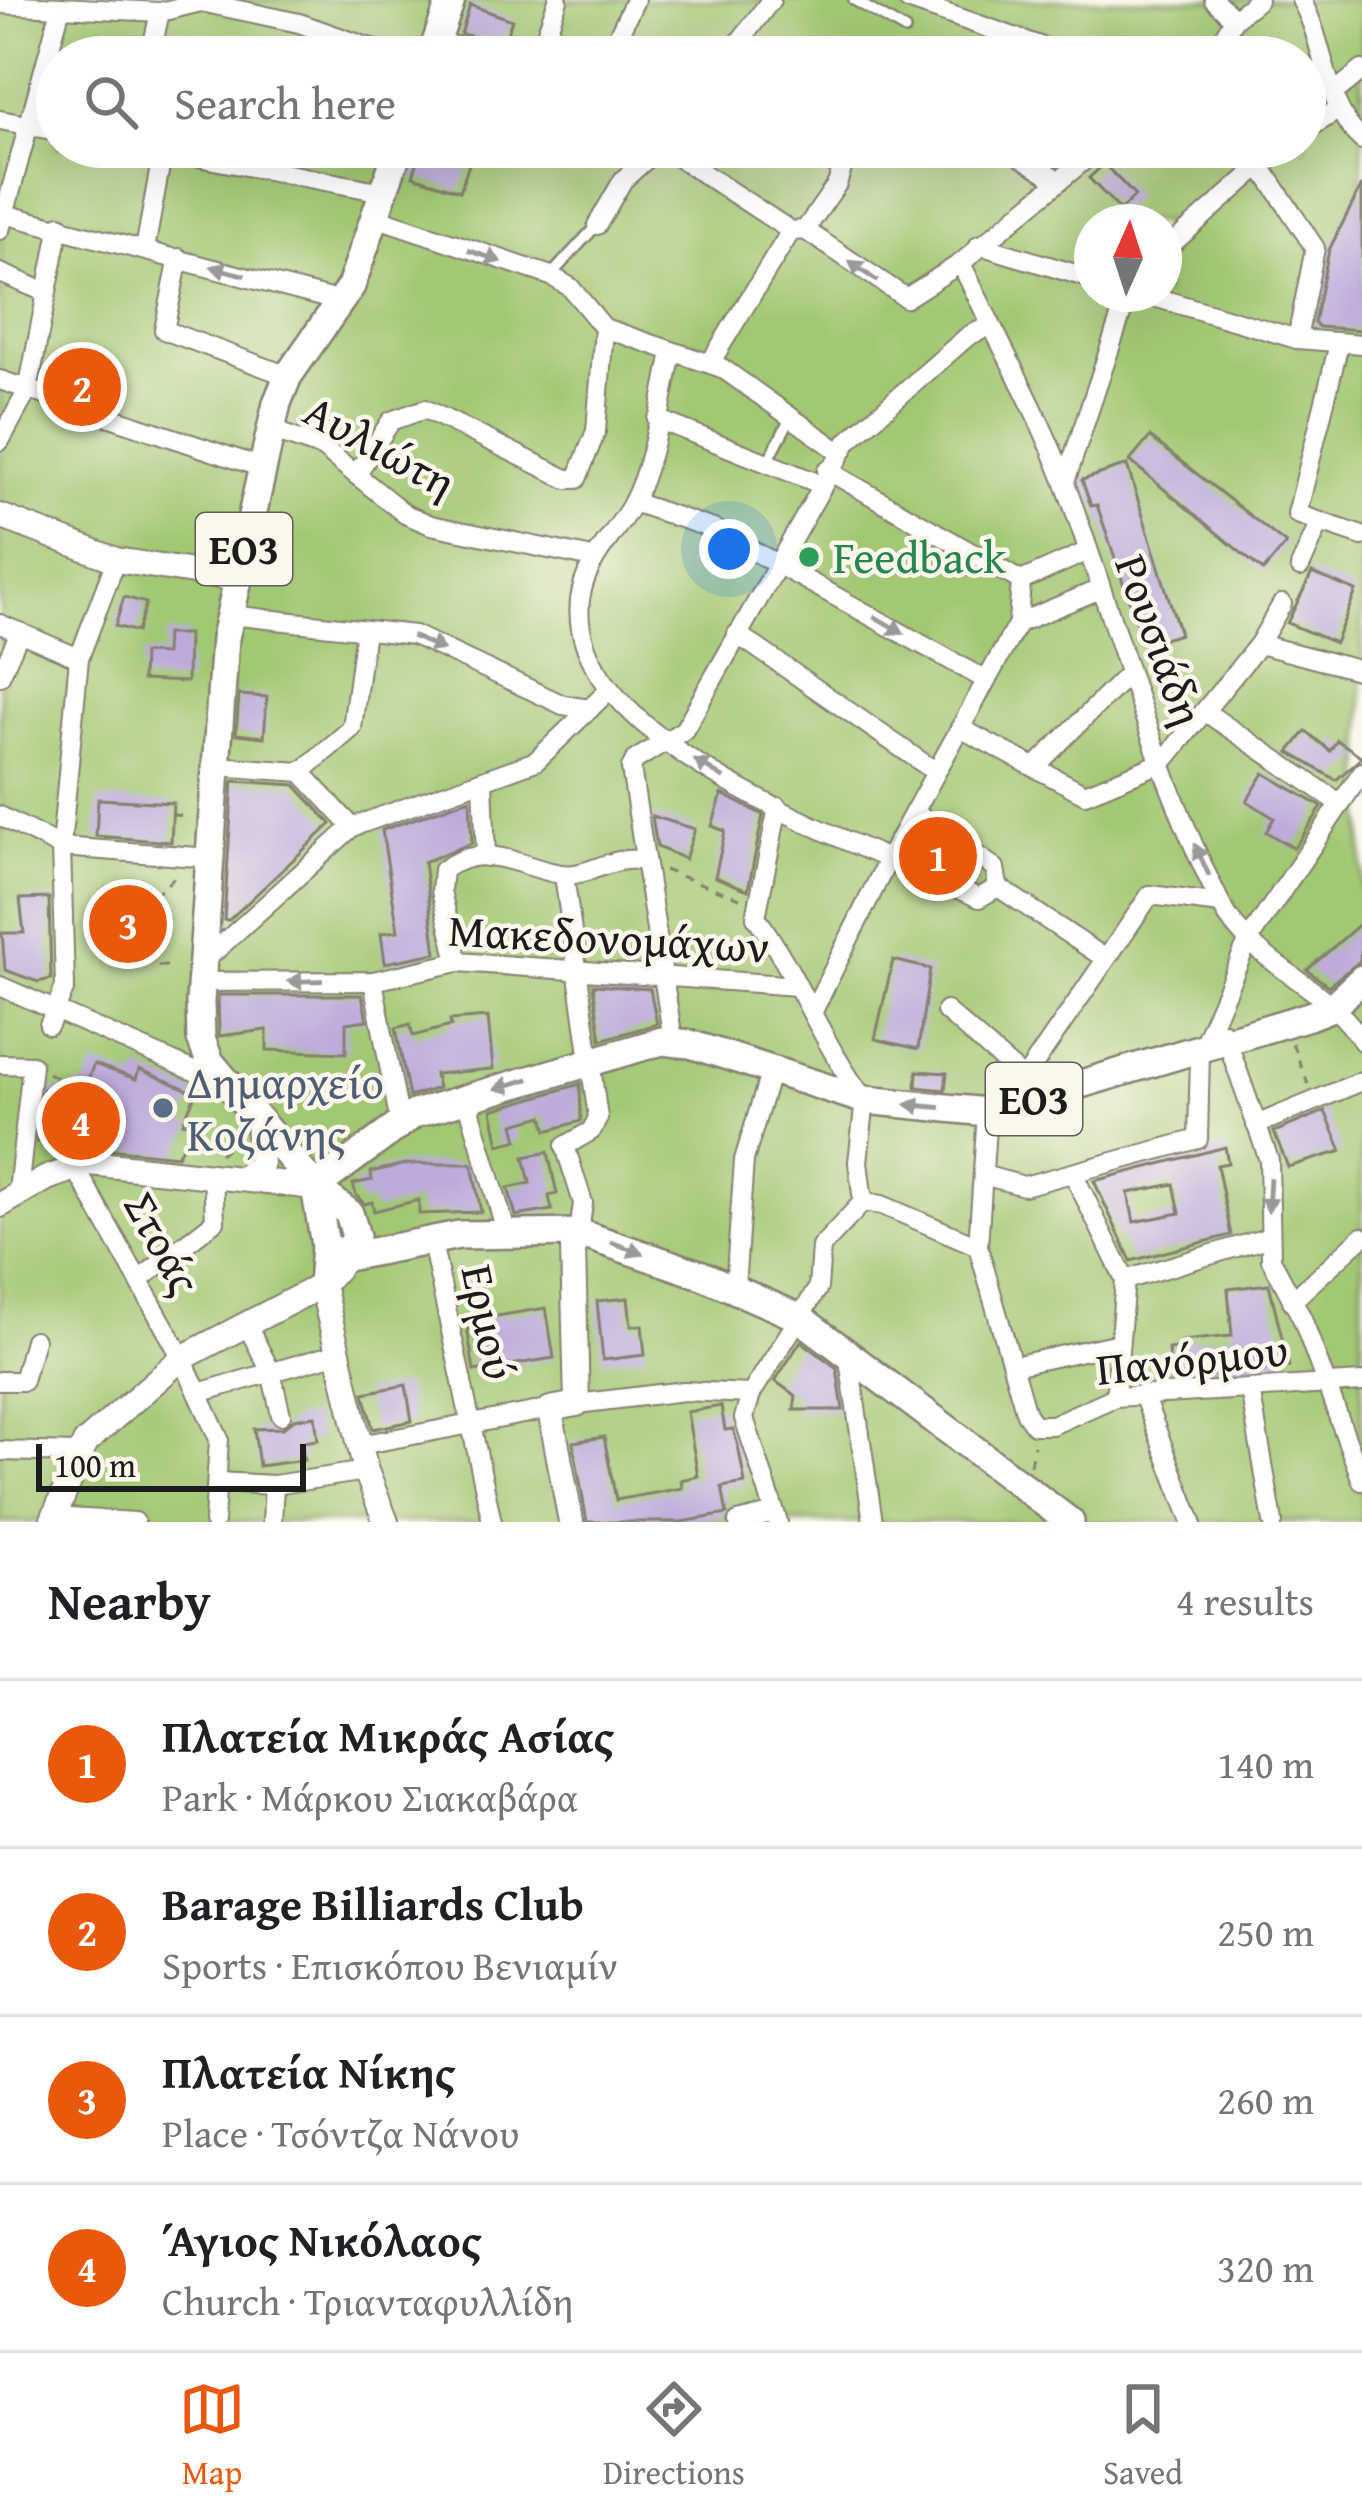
<!DOCTYPE html>
<html lang="en">
<head>
<meta charset="utf-8">
<style>
  :root { --surface:#fff; --page:#f6f6f6; --text:#202124; --muted:#757577; --line:#e0e0e0; --accent:#ea580c }
  body { margin:0; font-family:"Gentium Book Plus",serif; background:var(--page); color:var(--text) }
  .compass { position:absolute; left:1074px; top:204px; width:108px; height:108px; border-radius:50%; background:var(--surface); box-shadow:0 12px 48px #0002; rotate:3deg }
  .scale { position:absolute; left:36px; bottom:30px; width:270px; box-sizing:border-box; padding-left:12px; border:6px solid #1c1c1c; border-top:0; font-size:33px; line-height:42px; white-space:nowrap; color:#1c1c1c; -webkit-text-stroke:9px #fbf7ec; paint-order:stroke }
  .you { position:absolute; left:729px; top:549px; width:42px; height:42px; margin:-30px; border:9px solid #fff; border-radius:50%; background:#1a73e8; box-shadow:0 0 0 18px #1a73e833 }
  .badge { display:grid; place-items:center; width:78px; height:78px; border-radius:50%; background:var(--accent); color:#fff; font-size:39px; font-weight:700 }
  .pin { position:absolute; translate:-50% -50%; border:6px solid #fff; box-shadow:0 3px 12px #0006 }
  .list { margin:0; padding:0; list-style:none }
  h2 { display:flex; justify-content:space-between; align-items:center; height:156px; margin:0; padding:0 48px; font-size:51px }
  h2 small { font-size:39px; font-weight:400; color:var(--muted) }
  .list li { display:grid; grid-template-columns:78px 1fr auto; gap:36px; align-items:center; box-sizing:border-box; height:168px; padding:0 48px; border-top:3px solid var(--line) }
  .list b { display:block; font-size:45px; white-space:nowrap }
  .list p { margin:0; font-size:39px; white-space:nowrap; color:var(--muted) }
  .list em { font-size:39px; font-style:normal; color:var(--muted) }
  .icon { flex:none; width:66px; height:66px; fill:none; stroke:currentColor; stroke-width:2; stroke-linecap:round; stroke-linejoin:round }
  .map { position:relative; flex:none; width:1362px; height:1522px; overflow:hidden }
  .search { position:absolute; background:var(--surface); box-shadow:0 12px 48px #0002; left:36px; right:36px; top:36px; height:132px; display:flex; align-items:center; gap:30px; box-sizing:border-box; padding:0 42px; border-radius:66px; color:var(--muted); font-size:45px }
  .sheet { height:828px; background:var(--surface) }
  nav { display:flex; justify-content:space-around; align-items:center; box-sizing:border-box; height:168px; border-top:3px solid var(--line); background:var(--surface); font-size:33px; color:var(--muted) }
  nav a { display:grid; justify-items:center; gap:6px }
  nav .on { color:var(--accent) }
  .map>svg:first-child { display:block }
  .green { fill:#a3c873; stroke:#607248; stroke-width:3; fill-rule:evenodd }
  .building { fill:#beaadb; fill-rule:evenodd }
  .lines { fill:none; stroke-linecap:round; stroke-linejoin:round }
  .lane-casing { stroke:#858070; stroke-width:14 }
  .street-casing { stroke:#858070; stroke-width:22 }
  .secondary-casing { stroke:#858070; stroke-width:28 }
  .primary-casing { stroke:#858070; stroke-width:32 }
  .path { stroke:#858070; stroke-width:3; stroke-dasharray:9 9; stroke-linecap:butt }
  .lane { stroke:#fff; stroke-width:9 }
  .street { stroke:#fff; stroke-width:18 }
  .secondary { stroke:#fff; stroke-width:24 }
  .primary { stroke:#fff; stroke-width:27 }
  .oneway { fill:#999 }
  .leisure-dot { fill:#2e9e5b; stroke:#fbf7ec; stroke-width:4.5 }
  .service-dot { fill:#5c6f8a; stroke:#fbf7ec; stroke-width:4.5 }
  .labels { text-anchor:middle; stroke-width:9; stroke-linejoin:round; paint-order:stroke }
  .shield { fill:#fbf7ec; stroke:#5f5e5a; stroke-width:3 }
  .shield-label { font-size:42px; font-weight:bold; fill:#1c1c1c }
  .street-label { font-size:45px; fill:#1c1c1c; stroke:#fbf7ec }
  .leisure-label { font-size:45px; fill:#27864d; stroke:#fbf7ec; text-anchor:start }
  .service-label { font-size:45px; fill:#4e5e75; stroke:#fbf7ec; text-anchor:start }
</style>
</head>
<body>
<div class="map">
<svg width="1362" height="1522" viewBox="0 0 1362 1522">
  <rect width="100%" height="100%" fill="#fbf7ec"/>
  <filter id="ink" filterUnits="userSpaceOnUse"><feTurbulence type="fractalNoise" baseFrequency=".00833" numOctaves="2"/><feDisplacementMap in="SourceGraphic" scale="24" xChannelSelector="R" yChannelSelector="G"/><feConvolveMatrix kernelMatrix="1 2 1 2 8 2 1 2 1" color-interpolation-filters="sRGB"/></filter>
  <filter id="wash" filterUnits="userSpaceOnUse"><feTurbulence type="fractalNoise" baseFrequency=".004" numOctaves="4" result="noise"/><feDisplacementMap in="SourceGraphic" scale="48" xChannelSelector="R" yChannelSelector="G"/><feGaussianBlur stdDeviation="2.7" result="paint"/><feColorMatrix in="noise" values="0 0 0 0 0 0 0 0 0 0 0 0 0 0 0 0 0 1.4 0 .05"/><feComposite in="paint" operator="in"/></filter>
  <g filter="url(#wash)">
    <rect width="100%" height="100%" fill="#eee4c4"/>
    <!-- green -->
    <path class="green" d="M 0,0 L 1362,0 L 1362,1522 L 0,1522 ZM 57,57 L 1305,57 L 1305,147 L 57,147 ZM 1092,222 L 1164,222 L 1164,294 L 1092,294 Z"/>
    <g id="blocks">
      <!-- building -->
      <g class="building">
        <path d="M 470,5 L 512,20 L 504,43 L 461,34 Z"/>
        <path d="M 422,147 L 472,155 L 460,191 L 413,176 Z"/>
        <path d="M 1104,164 L 1135,196 L 1120,210 L 1089,178 Z"/>
        <path d="M 1362,185 L 1362,330 L 1319,327 L 1314,323 L 1329,250 Z"/>
        <path d="M 1150,437 L 1286,544 L 1263,571 L 1130,461 Z"/>
        <path d="M 1127,465 L 1180,634 L 1144,645 L 1097,505 L 1091,506 L 1082,480 Z"/>
        <path d="M 1312,573 L 1356,591 L 1335,643 L 1287,623 Z"/>
        <path d="M 124,597 L 146,603 L 137,632 L 115,626 Z"/>
        <path d="M 166,634 L 188,634 L 187,682 L 142,680 L 143,653 L 165,654 Z"/>
        <path d="M 239,695 L 267,697 L 264,737 L 236,734 Z"/>
        <path d="M 1306,731 L 1330,751 L 1337,740 L 1362,757 L 1336,780 L 1289,752 Z"/>
        <path d="M 1264,773 L 1322,807 L 1294,848 L 1266,832 L 1274,818 L 1247,801 Z"/>
        <path d="M 233,781 L 295,785 L 331,824 L 229,920 L 224,920 Z"/>
        <path d="M 722,794 L 763,815 L 748,890 L 715,877 L 725,831 L 712,826 Z"/>
        <path d="M 98,799 L 173,803 L 171,842 L 96,836 Z"/>
        <path d="M 470,799 L 472,843 L 424,862 L 436,953 L 385,963 L 381,933 L 398,931 L 382,830 Z"/>
        <path d="M 652,816 L 695,829 L 685,859 L 657,847 Z"/>
        <path d="M 49,898 L 51,979 L 38,982 L 5,970 L 2,933 L 24,933 L 20,899 Z"/>
        <path d="M 1362,922 L 1360,961 L 1328,986 L 1307,970 Z"/>
        <path d="M 893,960 L 930,969 L 918,1049 L 875,1039 Z"/>
        <path d="M 593,985 L 650,989 L 657,1024 L 601,1040 Z"/>
        <path d="M 218,995 L 362,995 L 367,1020 L 346,1023 L 346,1053 L 267,1050 L 267,1030 L 219,1036 Z"/>
        <path d="M 488,1017 L 493,1069 L 435,1074 L 438,1088 L 409,1097 L 396,1028 L 410,1024 L 413,1036 L 451,1026 L 450,1020 Z"/>
        <path d="M 94,1064 L 136,1079 L 139,1069 L 196,1093 L 183,1122 L 193,1125 L 177,1156 L 37,1142 L 43,1089 L 76,1092 L 76,1085 L 85,1086 Z"/>
        <path d="M 917,1071 L 947,1073 L 945,1090 L 916,1087 Z"/>
        <path d="M 580,1084 L 581,1121 L 547,1131 L 543,1116 L 514,1124 L 518,1140 L 499,1145 L 492,1110 Z"/>
        <path d="M 1325,1111 L 1342,1151 L 1288,1167 L 1274,1132 Z"/>
        <path d="M 1225,1147 L 1228,1163 L 1217,1165 L 1231,1235 L 1131,1261 L 1094,1181 ZM 1174,1184 L 1180,1213 L 1134,1222 L 1128,1193 Z"/>
        <path d="M 548,1152 L 557,1194 L 549,1196 L 552,1210 L 516,1216 L 508,1188 L 530,1183 L 524,1157 Z"/>
        <path d="M 405,1164 L 472,1164 L 481,1212 L 419,1214 L 419,1200 L 374,1211 L 372,1202 L 364,1204 L 356,1195 L 353,1184 L 372,1180 L 371,1172 Z"/>
        <path d="M 1269,1284 L 1289,1367 L 1171,1380 L 1168,1349 L 1182,1347 L 1181,1341 L 1232,1336 L 1228,1289 Z"/>
        <path d="M 628,1298 L 631,1326 L 642,1325 L 645,1355 L 603,1360 L 597,1301 Z"/>
        <path d="M 546,1308 L 554,1358 L 474,1371 L 466,1321 Z"/>
        <path d="M 801,1341 L 837,1368 L 843,1410 L 794,1410 L 796,1396 L 775,1381 Z"/>
        <path d="M 406,1385 L 412,1421 L 373,1429 L 364,1393 Z"/>
        <path d="M 721,1406 L 725,1430 L 733,1429 L 738,1445 L 745,1483 L 722,1487 L 727,1514 L 682,1522 L 587,1522 L 573,1442 L 604,1437 L 616,1500 L 682,1488 L 681,1480 L 698,1476 L 687,1412 Z"/>
        <path d="M 315,1416 L 318,1440 L 301,1442 L 304,1460 L 259,1466 L 254,1429 L 283,1428 L 294,1419 Z"/>
      </g>
    </g>
  </g>
  <g filter="url(#ink)">
    <use href="#blocks" fill-opacity="0" stroke="#858070" stroke-width="3"/>
    <g class="lines">
      <!-- lane casing -->
      <g class="lane-casing">
        <g id="lane">
          <path d="M 854,0 L 905,30"/>
          <path d="M 552,274 L 597,225"/>
          <path d="M 767,463 L 792,415"/>
        </g>
      </g>
      <!-- street casing -->
      <g class="street-casing">
        <g id="street">
          <path d="M 908,0 L 1071,57"/>
          <path d="M 1301,0 C 1326,43 1324,107 1362,140"/>
          <path d="M 201,2 L 299,23 L 396,57"/>
          <path d="M 0,4 L 160,12 L 201,2"/>
          <path d="M 1234,19 L 1258,0"/>
          <path d="M 437,42 L 503,57"/>
          <path d="M 150,57 L 160,12"/>
          <path d="M 538,57 L 558,0"/>
          <path d="M 608,57 L 635,0"/>
          <path d="M 728,57 L 771,0"/>
          <path d="M 1212,57 L 1234,19 L 1214,0"/>
          <path d="M 1335,92 L 1362,70"/>
          <path d="M 0,120 L 57,131"/>
          <path d="M 1305,131 L 1339,109"/>
          <path d="M 145,147 L 383,192"/>
          <path d="M 663,147 L 791,231 L 805,230 L 906,298 L 961,263 L 1100,147"/>
          <path d="M 1005,147 L 1058,180"/>
          <path d="M 1248,147 L 1315,248 L 1297,339"/>
          <path d="M 0,213 L 341,302"/>
          <path d="M 375,217 L 551,276 L 570,287 L 604,328 L 722,368 L 840,452"/>
          <path d="M 597,225 L 623,180 L 660,147"/>
          <path d="M 0,230 L 61,7"/>
          <path d="M 805,230 L 837,184 L 849,147"/>
          <path d="M 979,245 L 1092,279"/>
          <path d="M 145,249 L 163,150"/>
          <path d="M 1164,251 L 1282,147"/>
          <path d="M 179,258 L 164,330 L 288,376"/>
          <path d="M 961,263 C 995,336 1038,410 1066,486 C 1117,625 1154,771 1221,904 C 1252,965 1328,985 1362,1041"/>
          <path d="M 0,273 L 45,292"/>
          <path d="M 1144,294 L 1297,339 L 1362,344"/>
          <path d="M 1339,344 L 1297,514 L 1362,536"/>
          <path d="M 672,353 C 661,401 655,460 632,504 C 614,537 585,560 580,600 C 564,747 873,848 979,898 L 998,887"/>
          <path d="M 710,363 L 791,231"/>
          <path d="M 0,380 L 263,468"/>
          <path d="M 657,419 L 820,484"/>
          <path d="M 271,430 L 323,448 L 405,514 L 431,525 L 593,558"/>
          <path d="M 0,441 L 28,390 L 60,225"/>
          <path d="M 827,470 L 1021,581"/>
          <path d="M 356,475 L 391,421 L 425,409 L 567,479 L 577,479 L 596,431 L 604,328"/>
          <path d="M 1065,482 L 1128,294"/>
          <path d="M 633,502 L 716,530 L 986,680"/>
          <path d="M 1300,567 L 1320,522"/>
          <path d="M 230,615 L 414,635 L 563,705 L 590,709"/>
          <path d="M 1018,623 L 1098,590"/>
          <path d="M 0,624 L 79,658"/>
          <path d="M 737,634 L 936,772"/>
          <path d="M 1259,644 L 1362,671"/>
          <path d="M 0,676 L 20,632"/>
          <path d="M 1207,713 L 1341,804"/>
          <path d="M 960,728 L 1085,794 L 1163,762 L 1259,644 L 1282,604"/>
          <path d="M 216,766 L 301,772 L 352,827"/>
          <path d="M 1035,767 L 1128,674"/>
          <path d="M 301,772 L 352,728 L 365,630"/>
          <path d="M 483,781 L 486,857"/>
          <path d="M 914,812 L 995,868 L 998,887"/>
          <path d="M 0,816 L 61,847 L 211,858"/>
          <path d="M 564,875 L 598,1118 L 591,1131 L 565,1146 L 583,1203 L 579,1233"/>
          <path d="M 998,887 L 1106,959"/>
          <path d="M 203,962 L 352,827 L 536,761 L 610,689"/>
          <path d="M 458,962 L 441,891 L 443,870 C 486,839 520,868 561,874 C 589,878 612,854 643,861"/>
          <path d="M 373,981 L 400,1123"/>
          <path d="M 202,982 L 373,981 L 458,962 L 797,986"/>
          <path d="M 0,986 L 226,1085"/>
          <path d="M 946,1011 L 1024,1079"/>
          <path d="M 812,1013 L 890,856 L 1018,623 L 1021,581 L 1086,552"/>
          <path d="M 49,1025 L 65,987 L 61,847 L 79,658 L 116,560"/>
          <path d="M 1224,1032 L 1269,1160 L 1271,1259 L 1302,1318 L 1362,1481"/>
          <path d="M 673,1040 L 631,768 L 635,760 L 684,730 L 848,441 L 968,336 L 990,326"/>
          <path d="M 0,1064 L 32,1065 L 18,1192"/>
          <path d="M 467,1099 L 506,1231"/>
          <path d="M 1029,1100 L 1024,1079 L 1150,895 L 1221,904"/>
          <path d="M 987,1112 L 978,1246 L 1026,1414 L 1034,1425 L 1052,1425 L 1115,1397 L 1362,1382"/>
          <path d="M 1256,1125 L 1362,1081"/>
          <path d="M 75,1167 L 182,1358 L 219,1439 L 214,1522"/>
          <path d="M 1073,1173 L 1125,1280 L 1115,1397"/>
          <path d="M 983,1175 L 1024,1186 L 1198,1139 L 1200,1052 L 1248,941 L 1362,772"/>
          <path d="M 863,1202 L 882,1205 L 978,1246"/>
          <path d="M 431,1238 L 492,1522"/>
          <path d="M 139,1280 L 215,1221 L 213,1176"/>
          <path d="M 1125,1280 L 1267,1238"/>
          <path d="M 735,1288 L 744,1160 L 771,1070"/>
          <path d="M 1292,1301 L 1362,1237"/>
          <path d="M 247,1325 L 271,1372 L 281,1415"/>
          <path d="M 848,1353 L 873,1522"/>
          <path d="M 1013,1366 L 1119,1343"/>
          <path d="M 0,1381 L 23,1381 L 34,1340"/>
          <path d="M 1250,1389 L 1273,1522"/>
          <path d="M 198,1393 L 339,1353"/>
          <path d="M 1143,1395 L 1192,1522"/>
          <path d="M 577,1404 L 684,1391 L 751,1394"/>
          <path d="M 360,1445 L 550,1409"/>
          <path d="M 0,1451 L 77,1453"/>
          <path d="M 217,1482 L 274,1485 L 366,1471"/>
          <path d="M 53,1517 L 135,1522"/>
          <path d="M 272,1522 L 274,1485"/>
          <path d="M 738,1522 L 775,1513"/>
          <path d="M 778,1522 L 744,1418 L 751,1394 L 818,1288 L 821,1247 L 863,1202 L 858,1162 L 865,1100 C 821,1043 798,975 756,917 L 778,807"/>
        </g>
      </g>
      <!-- secondary casing -->
      <g class="secondary-casing">
        <g id="secondary">
          <path d="M 0,516 L 116,560 L 238,579"/>
          <path d="M 241,1179 L 261,1165 L 258,1120"/>
          <path d="M 0,1205 L 47,1178 L 90,1163 L 315,1187"/>
          <path d="M 322,1285 L 366,1471 L 386,1522"/>
          <path d="M 52,1522 L 85,1443 L 182,1358 L 322,1285 L 347,1257"/>
          <path d="M 571,1522 L 550,1409 L 577,1404 L 573,1248 L 579,1233"/>
        </g>
      </g>
      <!-- primary casing -->
      <g class="primary-casing">
        <g id="primary">
          <path d="M 431,57 L 451,0"/>
          <path d="M 315,1187 L 414,1114 L 662,1041 L 690,1044 L 865,1100 L 987,1112 L 1309,1016 L 1332,1007 L 1362,979"/>
          <path d="M 315,1187 L 325,1245 L 347,1257 L 459,1235 L 579,1233 L 702,1275 L 800,1318 L 1070,1522"/>
          <path d="M 347,1257 L 356,1236 L 349,1213 L 315,1187 L 210,1062 L 201,1039 L 200,1002 L 225,638 L 277,403 L 288,376 L 351,286 L 399,147"/>
          <path d="M 322,1285 L 325,1245"/>
        </g>
      </g>
      <!-- path -->
      <g class="path">
        <path d="M 889,57 L 898,42"/>
        <path d="M 172,815 L 189,816"/>
        <path d="M 920,844 L 943,856"/>
        <path d="M 664,870 L 740,898"/>
        <path d="M 154,896 L 179,873"/>
        <path d="M 158,966 L 172,966"/>
        <path d="M 1292,1043 L 1308,1084"/>
        <path d="M 48,1073 L 72,1086"/>
        <path d="M 220,1154 L 239,1136"/>
        <path d="M 1030,1465 L 1034,1445"/>
      </g>
      <!-- lane -->
      <use href="#lane" class="lane"/>
      <!-- street -->
      <use href="#street" class="street"/>
      <!-- secondary -->
      <use href="#secondary" class="secondary"/>
      <!-- primary -->
      <use href="#primary" class="primary"/>
    </g>
    <!-- one-way arrows -->
    <defs><path id="oneway-solid" d="M-6-.8H1V-3.2L6.5 0L1 3.2V.8H-6Z" transform="scale(3)"/></defs>
    <g class="oneway">
      <use href="#oneway-solid" transform="translate(485 256) rotate(19)"/>
      <use href="#oneway-solid" transform="translate(228 271) rotate(-165)"/>
      <use href="#oneway-solid" transform="translate(863 271) rotate(-144)"/>
      <use href="#oneway-solid" transform="translate(889 625) rotate(30)"/>
      <use href="#oneway-solid" transform="translate(428 643) rotate(23)"/>
      <use href="#oneway-solid" transform="translate(709 769) rotate(-148)"/>
      <use href="#oneway-solid" transform="translate(1202 860) rotate(-114)"/>
      <use href="#oneway-solid" transform="translate(305 981) rotate(179)"/>
      <use href="#oneway-solid" transform="translate(512 1084) rotate(163)"/>
      <use href="#oneway-solid" transform="translate(923 1106) rotate(-175)"/>
      <use href="#oneway-solid" transform="translate(1269 1195) rotate(93)"/>
      <use href="#oneway-solid" transform="translate(627 1248) rotate(20)"/>
    </g>
  </g>
  <!-- markers -->
  <circle class="leisure-dot" cx="809" cy="557" r="12"/>
  <circle class="service-dot" cx="163" cy="1108" r="12"/>
  <g class="labels">
    <!-- shield labels -->
    <g class="shield">
      <rect x="196" y="513" width="96" height="72" rx="9"/>
      <rect x="986" y="1063" width="96" height="72" rx="9"/>
    </g>
    <g class="shield-label">
      <text x="244" y="564">ΕΟ3</text>
      <text x="1034" y="1114">ΕΟ3</text>
    </g>
    <!-- street labels -->
    <g class="street-label">
      <text transform="translate(380 446) rotate(29)" y="16">Αυλιώτη</text>
      <text transform="translate(1160 640) rotate(70)" y="16">Ρουσιάδη</text>
      <text transform="translate(609 938) rotate(3)" y="16">Μακεδονομάχων</text>
      <text transform="translate(163 1243) rotate(61)" y="16">Στοάς</text>
      <text transform="translate(489 1322) rotate(78)" y="16">Ερμού</text>
      <text transform="translate(1192 1359) rotate(-6)" y="16">Πανόρμου</text>
    </g>
    <!-- leisure labels -->
    <g class="leisure-label">
      <text x="833" y="573">Feedback</text>
    </g>
    <!-- service labels -->
    <g class="service-label">
      <text x="187" y="1098">Δημαρχείο<tspan x="187" dy="52">Κοζάνης</tspan></text>
    </g>
  </g>
</svg>
<svg class="compass" viewBox="-18 -18 36 36"><path d="M0-13l5 13h-10z" fill="#e53935"/><path d="M0 13l5-13h-10z" fill="#757577"/></svg>
<div class="scale">100 m</div>
<div class="you"></div>
<div class="pin badge" style="left:938px;top:856px">1</div>
<div class="pin badge" style="left:82px;top:387px">2</div>
<div class="pin badge" style="left:128px;top:924px">3</div>
<div class="pin badge" style="left:81px;top:1121px">4</div>
<div class="search"><svg class="icon" aria-label="search" viewBox="0 0 24 24"><circle cx="10" cy="10" r="6"/><path d="M15 15l6 6"/></svg>Search here</div>
</div>
<section class="sheet">
<h2>Nearby<small>4 results</small></h2>
<ul class="list">
<li><span class="badge">1</span><div><b>Πλατεία Μικράς Ασίας</b><p>Park · Μάρκου Σιακαβάρα</p></div><em>140 m</em></li>
<li><span class="badge">2</span><div><b>Barage Billiards Club</b><p>Sports · Επισκόπου Βενιαμίν</p></div><em>250 m</em></li>
<li><span class="badge">3</span><div><b>Πλατεία Νίκης</b><p>Place · Τσόντζα Νάνου</p></div><em>260 m</em></li>
<li><span class="badge">4</span><div><b>Άγιος Νικόλαος</b><p>Church · Τριανταφυλλίδη</p></div><em>320 m</em></li>
</ul>
</section>
<nav>
<a class="on"><svg class="icon" aria-label="map" viewBox="0 0 24 24"><path d="M3 6l6-2 6 2 6-2v14l-6 2-6-2-6 2zM9 4v14M15 6v14"/></svg>Map</a>
<a><svg class="icon" aria-label="directions" viewBox="0 0 24 24"><path d="M12 3l9 9-9 9-9-9zM9 14v-3h6M13 9l2 2-2 2"/></svg>Directions</a>
<a><svg class="icon" aria-label="saved" viewBox="0 0 24 24"><path d="M7 4h10v16l-5-4-5 4z"/></svg>Saved</a>
</nav>
</body>
</html>
